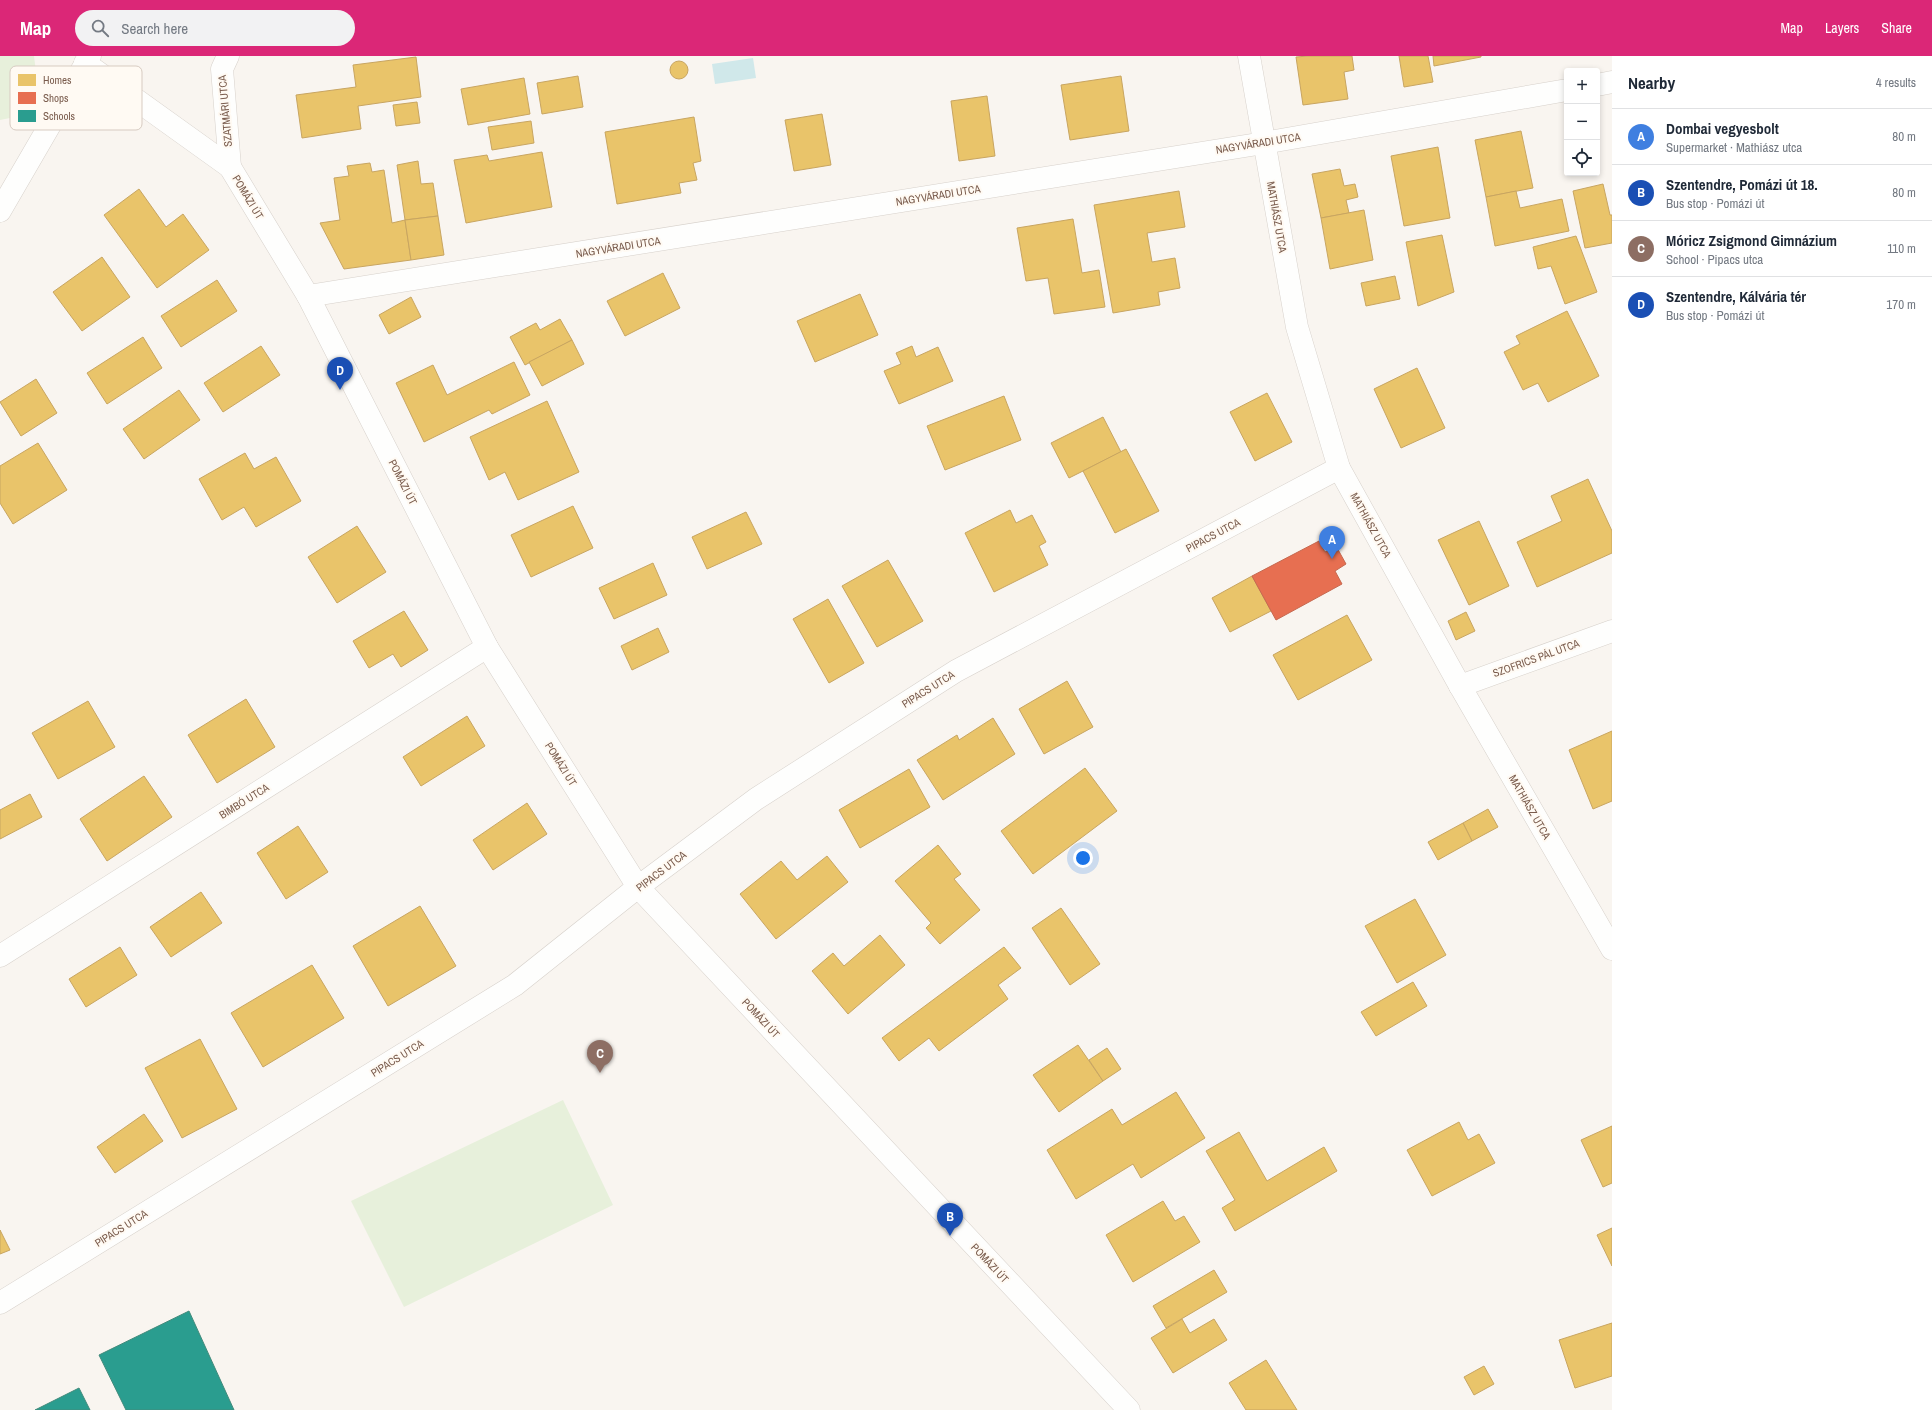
<!DOCTYPE html>
<html lang="en">
<head>
<meta charset="utf-8">
<style>
  :root { --surface:#fff; --page:#f2f2f3; --text:#1f2937; --muted:#747a83; --line:#e0e1e3; --accent:#db2777 }
  body { margin:0; font-family:"Archivo Narrow",sans-serif; background:var(--page); color:var(--text) }
  .controls { position:absolute; right:12px; top:12px; display:grid; overflow:hidden; border-radius:4px; box-shadow:0 2px 6px #0003 }
  .controls button { width:36px; height:36px; display:grid; place-items:center; padding:0; border:0; border-bottom:1px solid var(--line); background:var(--surface); color:var(--text); font:20px sans-serif }
  .you { position:absolute; left:1083px; top:802px; width:14px; height:14px; margin:-10px; border:3px solid #fff; border-radius:50%; background:#1a73e8; box-shadow:0 0 0 6px #1a73e833 }
  .badge { display:grid; place-items:center; width:26px; height:26px; border-radius:50%; background:var(--accent); color:#fff; font-size:13px; font-weight:700 }
  .pin { position:absolute; translate:-50% -33px; filter:drop-shadow(0 1px 2px #0008) }
  .pin::after { content:''; position:absolute; top:21px; width:14px; height:12px; background:inherit; clip-path:polygon(0 0,100% 0,50% 100%) }
  .list { margin:0; padding:0; list-style:none }
  h2 { display:flex; justify-content:space-between; align-items:center; height:52px; margin:0; padding:0 16px; font-size:17px }
  h2 small { font-size:13px; font-weight:400; color:var(--muted) }
  .list li { display:grid; grid-template-columns:26px 1fr auto; gap:12px; align-items:center; box-sizing:border-box; height:56px; padding:0 16px; border-top:1px solid var(--line) }
  .list b { display:block; font-size:15px; white-space:nowrap }
  .list p { margin:0; font-size:13px; white-space:nowrap; color:var(--muted) }
  .list em { font-size:13px; font-style:normal; color:var(--muted) }
  .icon { flex:none; width:22px; height:22px; fill:none; stroke:currentColor; stroke-width:2; stroke-linecap:round; stroke-linejoin:round }
  .map { position:relative; flex:none; width:1612px; height:1354px; overflow:hidden }
  header { display:flex; align-items:center; gap:24px; box-sizing:border-box; height:56px; padding:0 20px; background:var(--accent); color:#fff }
  header strong { font-size:19px }
  nav { display:flex; gap:22px; margin-inline-start:auto; font-size:14px }
  .search { width:280px; height:36px; background:var(--page); display:flex; align-items:center; gap:10px; box-sizing:border-box; padding:0 14px; border-radius:22px; color:var(--muted); font-size:15px }
  main { display:flex }
  aside { flex:1; background:var(--surface) }
  .map>svg:first-child { display:block }
  .green { fill:#e7f0db }
  .water { fill:#d0e8ea }
  .homes { fill:#e9c46a; stroke:#c8a561 }
  .shops { fill:#e76f51; stroke:#c66950 }
  .schools { fill:#2a9d8f; stroke:#428a7b }
  .lines { fill:none; stroke-linecap:round; stroke-linejoin:round }
  .minor-casing { stroke:#d7d1cb; stroke-width:23 }
  .tertiary-casing { stroke:#d7d1cb; stroke-width:23 }
  .minor { stroke:#fefefd; stroke-width:22 }
  .tertiary { stroke:#fefefd; stroke-width:22 }
  .labels { text-anchor:middle; stroke-width:4; stroke-linejoin:round; paint-order:stroke }
  .street-label { font-size:11px; fill:#7a5c4d; stroke:#fffaf3 }
  .key { fill:#fffaf3; stroke:#d7cbc1; stroke-width:1 }
  .key-label { font-size:11px; fill:#7a5c4d }
</style>
</head>
<body>
<header>
<strong>Map</strong>
<div class="search"><svg class="icon" aria-label="search" viewBox="0 0 24 24"><circle cx="10" cy="10" r="6"/><path d="M15 15l6 6"/></svg>Search here</div>
<nav><a>Map</a><a>Layers</a><a>Share</a></nav>
</header>
<main>
<div class="map">
<svg width="1612" height="1354" viewBox="0 0 1612 1354">
  <rect width="100%" height="100%" fill="#f9f5f0"/>
  <!-- green -->
  <g class="green">
    <path d="M 0,0 L 34,0 L 36,16 L 10,62 L 0,64 Z"/>
    <path d="M 563,1044 L 613,1149 L 404,1251 L 351,1145 Z"/>
  </g>
  <!-- water -->
  <path class="water" d="M 753,2 L 756,22 L 715,28 L 712,8 Z"/>
  <!-- homes -->
  <g class="homes">
    <path d="M 1308,0 L 1352,0 L 1354,14 L 1344,16 L 1348,43 L 1303,49 L 1296,1 Z"/>
    <path d="M 1399,0 L 1428,0 L 1433,26 L 1404,31 Z"/>
    <path d="M 1433,0 L 1481,0 L 1481,1 L 1434,10 Z"/>
    <path d="M 416,1 L 421,41 L 358,50 L 361,73 L 302,82 L 296,39 L 356,31 L 353,9 Z"/>
    <circle cx="679" cy="14" r="9"/>
    <path d="M 578,20 L 583,51 L 542,58 L 537,27 Z"/>
    <path d="M 1121,20 L 1129,75 L 1070,84 L 1061,29 Z"/>
    <path d="M 524,22 L 530,58 L 468,69 L 461,33 Z"/>
    <path d="M 987,40 L 995,100 L 959,105 L 951,45 Z"/>
    <path d="M 417,46 L 420,67 L 396,70 L 393,49 Z"/>
    <path d="M 822,58 L 831,109 L 794,115 L 785,64 Z"/>
    <path d="M 694,61 L 701,105 L 693,107 L 697,124 L 679,127 L 681,137 L 617,148 L 605,76 Z"/>
    <path d="M 531,65 L 534,87 L 492,94 L 488,71 Z"/>
    <path d="M 1521,75 L 1533,132 L 1486,141 L 1475,84 Z"/>
    <path d="M 1438,91 L 1450,162 L 1404,170 L 1391,100 Z"/>
    <path d="M 542,96 L 552,151 L 466,167 L 454,104 L 487,99 L 489,105 Z"/>
    <path d="M 418,105 L 421,128 L 433,127 L 438,160 L 405,164 L 397,109 Z"/>
    <path d="M 370,107 L 372,116 L 384,114 L 392,167 L 405,164 L 411,204 L 344,213 L 320,167 L 340,164 L 334,122 L 349,120 L 347,110 Z"/>
    <path d="M 1340,113 L 1344,130 L 1355,128 L 1358,141 L 1346,144 L 1349,157 L 1321,162 L 1312,118 Z"/>
    <path d="M 1603,128 L 1610,159 L 1612,159 L 1612,187 L 1585,192 L 1573,135 Z"/>
    <path d="M 139,133 L 166,171 L 183,158 L 209,194 L 157,232 L 104,159 Z"/>
    <path d="M 1179,135 L 1185,171 L 1147,177 L 1152,206 L 1175,202 L 1180,232 L 1158,236 L 1160,249 L 1113,257 L 1094,149 Z"/>
    <path d="M 1516,135 L 1520,152 L 1562,143 L 1569,175 L 1495,190 L 1486,141 Z"/>
    <path d="M 1364,154 L 1373,204 L 1330,213 L 1321,162 Z"/>
    <path d="M 438,160 L 444,199 L 411,204 L 405,164 Z"/>
    <path d="M 1073,163 L 1082,217 L 1099,214 L 1105,251 L 1054,258 L 1048,222 L 1026,225 L 1017,172 Z"/>
    <path d="M 1442,179 L 1454,236 L 1418,250 L 1406,186 Z"/>
    <path d="M 1576,180 L 1597,236 L 1565,248 L 1551,210 L 1538,213 L 1533,191 Z"/>
    <path d="M 102,201 L 130,241 L 82,275 L 53,236 Z"/>
    <path d="M 663,217 L 680,252 L 625,280 L 607,245 Z"/>
    <path d="M 1395,220 L 1400,243 L 1366,250 L 1361,227 Z"/>
    <path d="M 217,224 L 237,255 L 181,291 L 161,260 Z"/>
    <path d="M 860,238 L 878,279 L 815,306 L 797,265 Z"/>
    <path d="M 411,241 L 421,261 L 389,278 L 379,259 Z"/>
    <path d="M 1567,255 L 1599,320 L 1548,346 L 1538,327 L 1523,334 L 1504,296 L 1520,288 L 1516,280 Z"/>
    <path d="M 560,263 L 572,284 L 525,309 L 510,281 L 536,267 L 540,274 Z"/>
    <path d="M 143,281 L 162,312 L 107,348 L 87,317 Z"/>
    <path d="M 572,284 L 584,308 L 542,330 L 529,306 Z"/>
    <path d="M 261,290 L 280,319 L 223,356 L 204,327 Z"/>
    <path d="M 912,290 L 916,301 L 938,291 L 953,325 L 899,348 L 884,315 L 901,308 L 896,297 Z"/>
    <path d="M 514,306 L 530,339 L 492,358 L 489,354 L 424,386 L 396,327 L 433,309 L 447,339 Z"/>
    <path d="M 1417,312 L 1445,372 L 1401,392 L 1374,333 Z"/>
    <path d="M 36,323 L 57,357 L 21,380 L 0,346 Z"/>
    <path d="M 179,334 L 200,364 L 144,403 L 123,373 Z"/>
    <path d="M 1267,337 L 1292,386 L 1255,405 L 1230,356 Z"/>
    <path d="M 1004,340 L 1021,384 L 945,414 L 927,370 Z"/>
    <path d="M 547,345 L 579,416 L 518,444 L 505,416 L 489,424 L 470,381 Z"/>
    <path d="M 1103,361 L 1121,396 L 1069,422 L 1051,387 Z"/>
    <path d="M 38,387 L 67,434 L 13,468 L 0,447 L 0,410 Z"/>
    <path d="M 1126,393 L 1159,455 L 1115,477 L 1083,415 Z"/>
    <path d="M 245,397 L 254,413 L 276,401 L 301,445 L 256,471 L 244,451 L 222,464 L 199,423 Z"/>
    <path d="M 1588,423 L 1612,475 L 1612,497 L 1537,531 L 1517,486 L 1562,465 L 1551,440 Z"/>
    <path d="M 573,450 L 593,492 L 531,521 L 511,479 Z"/>
    <path d="M 1010,454 L 1016,467 L 1032,459 L 1046,486 L 1039,490 L 1048,509 L 994,536 L 965,477 Z"/>
    <path d="M 746,456 L 762,488 L 707,513 L 692,481 Z"/>
    <path d="M 1479,465 L 1509,530 L 1469,549 L 1438,484 Z"/>
    <path d="M 357,470 L 386,516 L 337,547 L 308,501 Z"/>
    <path d="M 888,504 L 923,565 L 877,591 L 842,530 Z"/>
    <path d="M 653,507 L 667,539 L 614,563 L 599,532 Z"/>
    <path d="M 1252,520 L 1271,555 L 1230,576 L 1212,542 Z"/>
    <path d="M 828,543 L 864,607 L 829,627 L 793,563 Z"/>
    <path d="M 404,555 L 428,594 L 401,611 L 393,598 L 369,612 L 353,585 Z"/>
    <path d="M 1466,556 L 1475,575 L 1456,584 L 1448,565 Z"/>
    <path d="M 1347,559 L 1372,604 L 1298,644 L 1273,599 Z"/>
    <path d="M 658,572 L 669,596 L 632,614 L 621,590 Z"/>
    <path d="M 1067,625 L 1093,671 L 1044,698 L 1019,653 Z"/>
    <path d="M 246,643 L 275,691 L 217,727 L 188,679 Z"/>
    <path d="M 88,645 L 115,691 L 58,723 L 32,677 Z"/>
    <path d="M 467,660 L 485,690 L 421,730 L 403,701 Z"/>
    <path d="M 993,662 L 1015,698 L 943,744 L 917,704 L 957,679 L 959,684 Z"/>
    <path d="M 1612,675 L 1612,745 L 1593,753 L 1569,694 Z"/>
    <path d="M 1085,712 L 1117,755 L 1033,818 L 1001,775 Z"/>
    <path d="M 909,713 L 930,751 L 860,792 L 839,754 Z"/>
    <path d="M 144,720 L 172,761 L 107,805 L 80,763 Z"/>
    <path d="M 30,738 L 42,761 L 0,783 L 0,754 Z"/>
    <path d="M 527,747 L 547,778 L 493,814 L 473,784 Z"/>
    <path d="M 1488,753 L 1498,771 L 1472,785 L 1463,767 Z"/>
    <path d="M 1463,767 L 1472,785 L 1438,804 L 1428,786 Z"/>
    <path d="M 298,770 L 328,816 L 286,843 L 257,797 Z"/>
    <path d="M 938,789 L 961,818 L 954,823 L 980,854 L 940,888 L 926,872 L 931,867 L 895,825 Z"/>
    <path d="M 827,800 L 848,826 L 776,883 L 740,838 L 781,805 L 797,824 Z"/>
    <path d="M 201,836 L 222,867 L 171,901 L 150,871 Z"/>
    <path d="M 1415,843 L 1446,899 L 1397,927 L 1365,870 Z"/>
    <path d="M 420,850 L 456,910 L 388,950 L 353,890 Z"/>
    <path d="M 1061,852 L 1100,908 L 1070,929 L 1032,872 Z"/>
    <path d="M 880,879 L 905,909 L 848,958 L 812,915 L 833,897 L 844,910 Z"/>
    <path d="M 120,891 L 137,919 L 86,951 L 69,923 Z"/>
    <path d="M 1004,891 L 1021,912 L 998,929 L 1008,943 L 939,995 L 929,982 L 899,1005 L 882,982 Z"/>
    <path d="M 312,909 L 344,962 L 263,1011 L 231,957 Z"/>
    <path d="M 1413,926 L 1427,950 L 1376,980 L 1361,956 Z"/>
    <path d="M 200,983 L 237,1053 L 182,1082 L 145,1012 Z"/>
    <path d="M 1078,989 L 1103,1025 L 1059,1056 L 1033,1019 Z"/>
    <path d="M 1107,992 L 1121,1013 L 1103,1025 L 1089,1004 Z"/>
    <path d="M 1176,1036 L 1205,1082 L 1141,1122 L 1133,1108 L 1076,1143 L 1047,1094 L 1112,1053 L 1122,1069 Z"/>
    <path d="M 144,1058 L 163,1085 L 115,1117 L 97,1091 Z"/>
    <path d="M 1459,1066 L 1468,1084 L 1479,1078 L 1495,1107 L 1432,1140 L 1407,1094 Z"/>
    <path d="M 1612,1070 L 1612,1127 L 1603,1131 L 1581,1084 Z"/>
    <path d="M 1239,1076 L 1267,1125 L 1324,1091 L 1337,1115 L 1235,1175 L 1222,1152 L 1235,1144 L 1206,1095 Z"/>
    <path d="M 1163,1145 L 1175,1165 L 1184,1160 L 1200,1186 L 1133,1226 L 1106,1179 Z"/>
    <path d="M 1612,1172 L 1612,1210 L 1597,1179 Z"/>
    <path d="M 0,1174 L 10,1194 L 0,1198 Z"/>
    <path d="M 1214,1214 L 1227,1236 L 1166,1272 L 1153,1250 Z"/>
    <path d="M 1182,1263 L 1190,1277 L 1214,1263 L 1227,1284 L 1173,1317 L 1151,1282 Z"/>
    <path d="M 1612,1267 L 1612,1320 L 1575,1332 L 1559,1284 Z"/>
    <path d="M 1266,1304 L 1297,1354 L 1246,1354 L 1229,1327 Z"/>
    <path d="M 1484,1310 L 1494,1328 L 1474,1339 L 1464,1321 Z"/>
  </g>
  <!-- shops -->
  <path class="shops" d="M 1319,485 L 1325,496 L 1336,490 L 1346,508 L 1335,515 L 1342,528 L 1276,564 L 1252,520 Z"/>
  <!-- schools -->
  <g class="schools">
    <path d="M 189,1255 L 234,1354 L 126,1354 L 99,1299 Z"/>
    <path d="M 79,1332 L 90,1354 L 35,1354 Z"/>
  </g>
  <g class="lines">
    <!-- minor casing -->
    <g class="minor-casing">
      <g id="minor">
        <path d="M 228,0 L 222,13 L 230,111"/>
        <path d="M 1249,0 L 1297,271 L 1339,412 L 1460,630 L 1612,893"/>
        <path d="M 1597,29 L 1612,26"/>
        <path d="M 308,240 L 1264,87 L 1567,34"/>
        <path d="M 1460,630 L 1612,575"/>
        <path d="M 0,900 L 487,591"/>
        <path d="M 0,1247 L 515,929 L 638,831 L 756,743 L 956,615 L 1339,412"/>
      </g>
    </g>
    <!-- tertiary casing -->
    <g class="tertiary-casing">
      <g id="tertiary">
        <path d="M 85,7 L 230,111 L 308,240 L 487,591 L 638,831 L 1129,1354"/>
        <path d="M 0,155 L 90,0"/>
      </g>
    </g>
    <!-- minor -->
    <use href="#minor" class="minor"/>
    <!-- tertiary -->
    <use href="#tertiary" class="tertiary"/>
  </g>
  <g class="labels">
    <!-- street labels -->
    <g class="street-label">
      <text transform="translate(225 55) rotate(-95)" y="4">SZATMÁRI UTCA</text>
      <text transform="translate(1258 87) rotate(-9)" y="4">NAGYVÁRADI UTCA</text>
      <text transform="translate(938 139) rotate(-9)" y="4">NAGYVÁRADI UTCA</text>
      <text transform="translate(248 141) rotate(59)" y="4">POMÁZI ÚT</text>
      <text transform="translate(1277 161) rotate(80)" y="4">MATHIÁSZ UTCA</text>
      <text transform="translate(618 191) rotate(-9)" y="4">NAGYVÁRADI UTCA</text>
      <text transform="translate(403 426) rotate(63)" y="4">POMÁZI ÚT</text>
      <text transform="translate(1371 469) rotate(61)" y="4">MATHIÁSZ UTCA</text>
      <text transform="translate(1213 479) rotate(-28)" y="4">PIPACS UTCA</text>
      <text transform="translate(1536 602) rotate(-20)" y="4">SZOFRICS PÁL UTCA</text>
      <text transform="translate(928 633) rotate(-32)" y="4">PIPACS UTCA</text>
      <text transform="translate(561 708) rotate(58)" y="4">POMÁZI ÚT</text>
      <text transform="translate(244 745) rotate(-32)" y="4">BIMBÓ UTCA</text>
      <text transform="translate(1530 751) rotate(60)" y="4">MATHIÁSZ UTCA</text>
      <text transform="translate(661 815) rotate(-37)" y="4">PIPACS UTCA</text>
      <text transform="translate(761 962) rotate(47)" y="4">POMÁZI ÚT</text>
      <text transform="translate(397 1002) rotate(-32)" y="4">PIPACS UTCA</text>
      <text transform="translate(121 1172) rotate(-32)" y="4">PIPACS UTCA</text>
      <text transform="translate(990 1207) rotate(47)" y="4">POMÁZI ÚT</text>
    </g>
  </g>
  <!-- legend -->
  <rect x="10" y="10" width="132" height="64" rx="6" class="key"/>
  <rect x="18" y="18" width="18" height="12" fill="#e9c46a"/>
  <rect x="18" y="36" width="18" height="12" fill="#e76f51"/>
  <rect x="18" y="54" width="18" height="12" fill="#2a9d8f"/>
  <g class="key-label">
    <text x="43" y="28">Homes</text>
    <text x="43" y="46">Shops</text>
    <text x="43" y="64">Schools</text>
  </g>
</svg>
<div class="controls">
<button>+</button>
<button>−</button>
<button><svg class="icon" aria-label="locate" viewBox="0 0 24 24"><circle cx="12" cy="12" r="6"/><path d="M12 2v4M12 18v4M2 12h4M18 12h4"/></svg></button>
</div>
<div class="you"></div>
<div class="pin badge" style="left:1332px;top:503px;background:#3f7fe0">A</div>
<div class="pin badge" style="left:950px;top:1180px;background:#1a4fb4">B</div>
<div class="pin badge" style="left:600px;top:1017px;background:#8d6e63">C</div>
<div class="pin badge" style="left:340px;top:334px;background:#1a4fb4">D</div>
</div>
<aside>
<h2>Nearby<small>4 results</small></h2>
<ul class="list">
<li><span class="badge" style="background:#3f7fe0">A</span><div><b>Dombai vegyesbolt</b><p>Supermarket · Mathiász utca</p></div><em>80 m</em></li>
<li><span class="badge" style="background:#1a4fb4">B</span><div><b>Szentendre, Pomázi út 18.</b><p>Bus stop · Pomázi út</p></div><em>80 m</em></li>
<li><span class="badge" style="background:#8d6e63">C</span><div><b>Móricz Zsigmond Gimnázium</b><p>School · Pipacs utca</p></div><em>110 m</em></li>
<li><span class="badge" style="background:#1a4fb4">D</span><div><b>Szentendre, Kálvária tér</b><p>Bus stop · Pomázi út</p></div><em>170 m</em></li>
</ul>
</aside>
</main>
</body>
</html>
